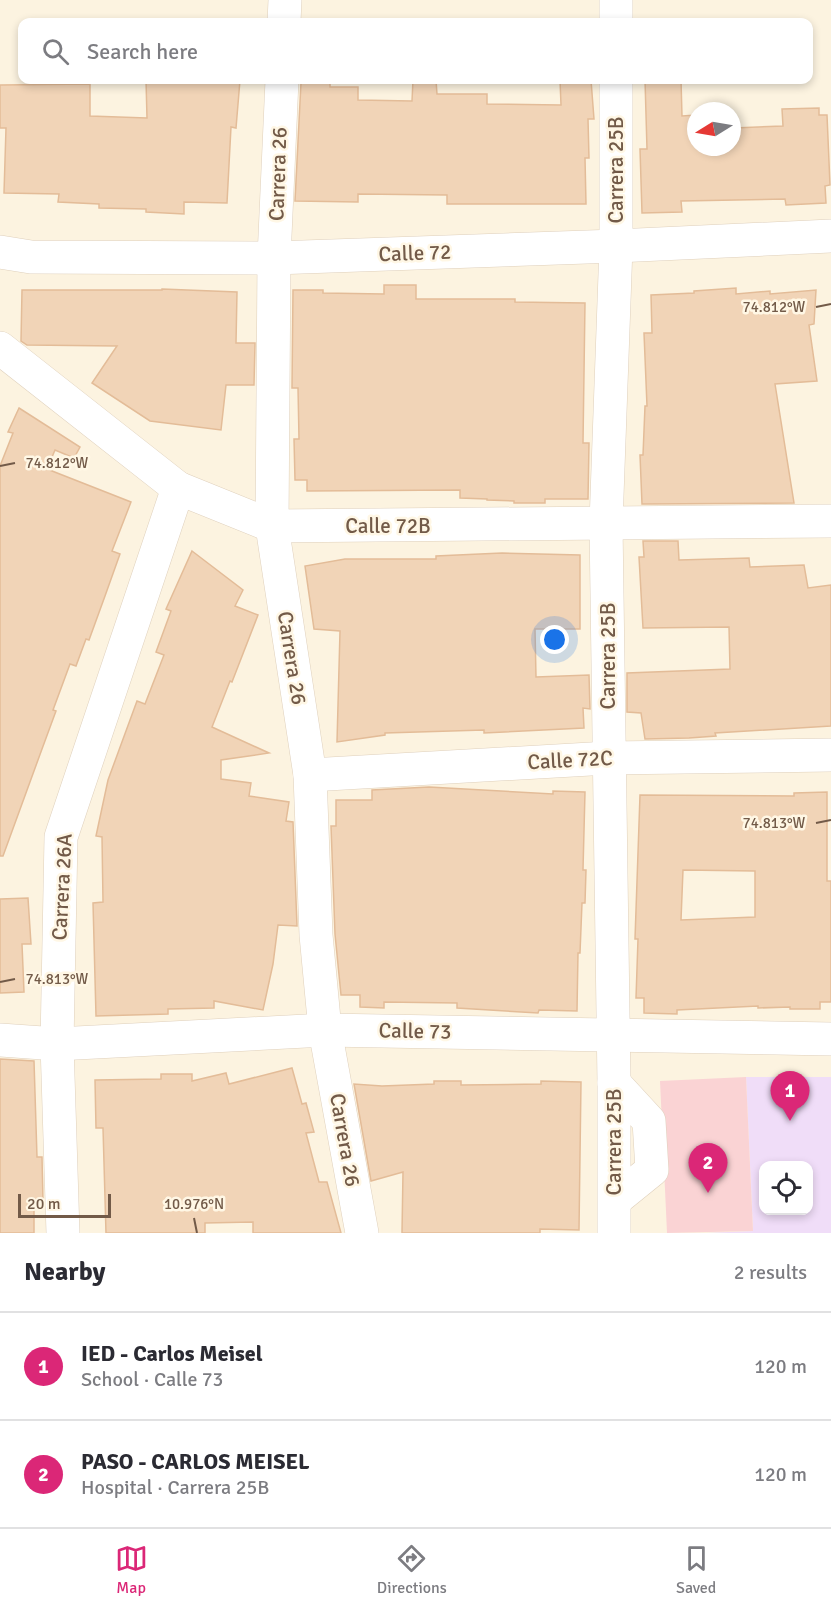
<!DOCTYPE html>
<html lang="en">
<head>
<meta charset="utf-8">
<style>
  :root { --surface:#fff; --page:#f7f7f7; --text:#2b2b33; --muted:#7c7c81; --line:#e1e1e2; --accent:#db2777 }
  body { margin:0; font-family:Signika,sans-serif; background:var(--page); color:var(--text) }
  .controls { position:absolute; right:18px; bottom:18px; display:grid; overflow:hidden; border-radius:12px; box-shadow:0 3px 9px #0003 }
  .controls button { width:54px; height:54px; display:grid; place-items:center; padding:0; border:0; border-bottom:2px solid var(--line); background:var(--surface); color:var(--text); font:30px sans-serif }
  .compass { position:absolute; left:687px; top:102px; width:54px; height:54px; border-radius:50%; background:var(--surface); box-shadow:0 3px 9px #0003; rotate:259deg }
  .scale { position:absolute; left:18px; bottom:15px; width:93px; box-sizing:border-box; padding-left:6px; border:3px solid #725a48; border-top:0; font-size:16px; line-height:21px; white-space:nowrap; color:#725a48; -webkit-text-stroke:4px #fff7e5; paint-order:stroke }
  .you { position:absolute; left:555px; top:640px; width:21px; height:21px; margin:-15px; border:4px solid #fff; border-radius:50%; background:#1a73e8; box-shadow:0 0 0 9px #1a73e833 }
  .badge { display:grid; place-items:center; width:39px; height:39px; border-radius:50%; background:var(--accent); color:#fff; font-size:20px; font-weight:700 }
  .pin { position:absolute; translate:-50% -50px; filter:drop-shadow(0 2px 3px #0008) }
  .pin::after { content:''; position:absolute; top:32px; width:21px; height:18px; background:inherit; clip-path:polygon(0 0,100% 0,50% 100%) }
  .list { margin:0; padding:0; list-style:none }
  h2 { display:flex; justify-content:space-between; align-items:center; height:78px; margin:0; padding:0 24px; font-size:26px }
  h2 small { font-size:20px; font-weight:400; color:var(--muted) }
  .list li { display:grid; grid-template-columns:39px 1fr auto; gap:18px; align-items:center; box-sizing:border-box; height:108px; padding:0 24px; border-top:2px solid var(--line) }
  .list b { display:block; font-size:22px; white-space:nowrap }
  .list p { margin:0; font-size:20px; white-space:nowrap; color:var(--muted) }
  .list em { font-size:20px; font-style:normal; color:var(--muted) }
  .icon { flex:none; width:33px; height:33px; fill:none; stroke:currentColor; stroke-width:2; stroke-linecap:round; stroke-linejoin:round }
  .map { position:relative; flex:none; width:831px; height:1233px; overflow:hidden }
  .search { position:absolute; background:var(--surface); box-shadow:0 3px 9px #0003; left:18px; right:18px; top:18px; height:66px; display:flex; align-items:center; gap:15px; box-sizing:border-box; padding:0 21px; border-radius:12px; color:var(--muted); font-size:22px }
  .sheet { height:294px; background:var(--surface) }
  nav { display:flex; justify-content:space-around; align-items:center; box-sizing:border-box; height:84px; border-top:2px solid var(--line); background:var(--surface); font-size:16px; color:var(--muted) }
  nav a { display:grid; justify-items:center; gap:3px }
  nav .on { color:var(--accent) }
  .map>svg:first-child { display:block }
  .education { fill:#f0ddf8; fill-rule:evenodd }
  .medical { fill:#fad3d4 }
  .building { fill:#f1d4b7; stroke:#e3bc98; stroke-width:1.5; fill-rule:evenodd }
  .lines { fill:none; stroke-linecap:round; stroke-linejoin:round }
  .minor-casing { stroke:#dfd0bc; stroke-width:34 }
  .minor { stroke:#fff; stroke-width:33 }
  .ticks { fill:none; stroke:#725a48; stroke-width:2 }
  .labels { text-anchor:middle; stroke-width:5; stroke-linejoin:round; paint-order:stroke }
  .street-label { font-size:21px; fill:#725a48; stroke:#fff7e5 }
  .ticks-label { font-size:15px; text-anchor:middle; fill:#725a48; stroke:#fff7e5; stroke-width:5; stroke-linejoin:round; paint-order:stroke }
</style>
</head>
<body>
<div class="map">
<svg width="831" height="1233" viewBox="0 0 831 1233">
  <rect width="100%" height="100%" fill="#fcf3e0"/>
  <!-- education -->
  <path class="education" d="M 746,1077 L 831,1077 L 831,1233 L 706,1233 L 753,1231 ZM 764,1166 L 808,1166 L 808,1210 L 764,1210 Z"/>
  <!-- medical -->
  <path class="medical" d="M 746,1077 L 753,1231 L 667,1233 L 660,1081 Z"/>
  <!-- building -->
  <g class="building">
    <path d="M 146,80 L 240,80 L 236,128 L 231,127 L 227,203 L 184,202 L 184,214 L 146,212 L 146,209 L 99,208 L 99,204 L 58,202 L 59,194 L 4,193 L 6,128 L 0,128 L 0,85 L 90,84 L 90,116 L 147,118 Z"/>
    <path d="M 413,80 L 436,80 L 437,94 L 487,94 L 487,104 L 561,105 L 560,80 L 591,80 L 594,119 L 588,119 L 589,158 L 585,158 L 586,204 L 447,204 L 447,195 L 358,194 L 358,202 L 295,201 L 301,83 L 330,83 L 330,87 L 358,87 L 358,100 L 412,101 Z"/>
    <path d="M 645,80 L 681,80 L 682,116 L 696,115 L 696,147 L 732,147 L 732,114 L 734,128 L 783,126 L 782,109 L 819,108 L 819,115 L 827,115 L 830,185 L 825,186 L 826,203 L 786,205 L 785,199 L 681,201 L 682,212 L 642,213 L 640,149 L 647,149 Z"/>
    <path d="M 384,285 L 416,285 L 416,299 L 515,299 L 515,302 L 585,303 L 583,443 L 589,443 L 588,499 L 545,499 L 545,503 L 514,503 L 514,501 L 487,500 L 487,499 L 460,498 L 460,490 L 307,491 L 307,480 L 295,480 L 294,439 L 299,439 L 298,388 L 292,388 L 293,290 L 323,290 L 323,293 L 384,294 Z"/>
    <path d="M 736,288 L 736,294 L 770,291 L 770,294 L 816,290 L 814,324 L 809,325 L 817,381 L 775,384 L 794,503 L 642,504 L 640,455 L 643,455 L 645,406 L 647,406 L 644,333 L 652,333 L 651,295 L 694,293 L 694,291 Z"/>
    <path d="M 162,289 L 237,292 L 236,343 L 255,343 L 254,385 L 226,385 L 221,430 L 150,421 L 92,383 L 117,346 L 27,345 L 21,341 L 22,290 L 162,290 Z"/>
    <path d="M 19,408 L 80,447 L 74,458 L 55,450 L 47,469 L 131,502 L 112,551 L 120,554 L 105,596 L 89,640 L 86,639 L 76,666 L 70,664 L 53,710 L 56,711 L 42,749 L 3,856 L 0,856 L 0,466 L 13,433 L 8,432 Z"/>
    <path d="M 643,541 L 678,541 L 679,560 L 749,558 L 750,567 L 804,565 L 808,588 L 831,585 L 831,726 L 715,733 L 716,736 L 689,738 L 645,739 L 641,713 L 627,712 L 627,673 L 730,669 L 729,627 L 643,628 L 639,557 L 644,557 Z"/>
    <path d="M 192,551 L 243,590 L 235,606 L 258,615 L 232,682 L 230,681 L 212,727 L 269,753 L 221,760 L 221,779 L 251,783 L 249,796 L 289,802 L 286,821 L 293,822 L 297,926 L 278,925 L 273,964 L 263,1010 L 214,1001 L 214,1008 L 168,1009 L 168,1014 L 96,1016 L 93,903 L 103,902 L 102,837 L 96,836 L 108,780 L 137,701 L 145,704 L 164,655 L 156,652 L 171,611 L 166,609 Z"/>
    <path d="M 502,553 L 580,555 L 580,629 L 535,629 L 536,677 L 589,675 L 590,709 L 583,708 L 584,728 L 484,733 L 484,730 L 385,733 L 385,735 L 337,742 L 340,631 L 314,629 L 305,566 L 345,559 L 436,559 L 436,556 Z"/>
    <path d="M 429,787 L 553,794 L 553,791 L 585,792 L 583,870 L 586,870 L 585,903 L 582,903 L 580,953 L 578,953 L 577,1011 L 539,1010 L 538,1013 L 457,1008 L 457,1003 L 384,1002 L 384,1008 L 360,1007 L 360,995 L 341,995 L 335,934 L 331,826 L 336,826 L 336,800 L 372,800 L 372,790 Z"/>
    <path d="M 827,792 L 827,881 L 831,881 L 831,1002 L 820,1002 L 820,1009 L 790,1009 L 790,1007 L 758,1008 L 758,1006 L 677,1010 L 677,1014 L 644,1013 L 644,998 L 636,998 L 638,939 L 635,939 L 640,795 L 794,796 L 794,793 ZM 683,870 L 755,871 L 755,917 L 681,920 Z"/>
    <path d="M 28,898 L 31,944 L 22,944 L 24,992 L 0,993 L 0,899 Z"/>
    <path d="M 0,1059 L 34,1061 L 37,1157 L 42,1157 L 43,1202 L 34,1202 L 34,1233 L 0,1233 Z"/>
    <path d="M 292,1068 L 302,1104 L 306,1103 L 314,1132 L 306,1133 L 319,1182 L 327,1182 L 341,1233 L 253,1233 L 253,1222 L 205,1223 L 205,1233 L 106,1233 L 103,1128 L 96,1128 L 95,1080 L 161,1079 L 161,1074 L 192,1074 L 192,1081 L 226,1073 L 229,1084 Z"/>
    <path d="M 434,1081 L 461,1081 L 461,1085 L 541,1084 L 541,1081 L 581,1082 L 579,1230 L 540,1229 L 540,1233 L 402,1233 L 403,1172 L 371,1181 L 354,1084 L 382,1086 L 434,1084 Z"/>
  </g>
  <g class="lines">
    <!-- minor casing -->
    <g class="minor-casing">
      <g id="minor">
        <path d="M 616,0 L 616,22"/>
        <path d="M 284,22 L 285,0"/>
        <path d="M 282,80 L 274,258 L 272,526 L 310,775 L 316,935 L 325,1030 L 362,1233"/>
        <path d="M 0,252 L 31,257 L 274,258 L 616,246 L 831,236"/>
        <path d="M 0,348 L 178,488 L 272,526 L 831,521"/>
        <path d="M 310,775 L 608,758 L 831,755"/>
        <path d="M 0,1040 L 57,1044 L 325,1030 L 831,1039"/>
        <path d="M 614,1083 L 649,1121 L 652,1170 L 615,1200"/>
        <path d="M 63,1233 L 57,1044 L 61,837 L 178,488"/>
        <path d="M 614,1233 L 614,1083 L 606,524 L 616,246 L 616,80"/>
      </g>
    </g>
    <!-- minor -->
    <use href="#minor" class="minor"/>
  </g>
  <!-- ticks -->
  <path class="ticks" d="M 816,307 L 831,304M 0,466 L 15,463M 816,823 L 831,820M 0,982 L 15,979M 194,1218 L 197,1233"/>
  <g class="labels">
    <!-- street labels -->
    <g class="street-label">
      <text transform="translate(616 170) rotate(-90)" y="7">Carrera 25B</text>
      <text transform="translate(278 174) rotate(-88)" y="7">Carrera 26</text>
      <text transform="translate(415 253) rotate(-2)" y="7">Calle 72</text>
      <text x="388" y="533">Calle 72B</text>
      <text transform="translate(608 656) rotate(-90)" y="7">Carrera 25B</text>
      <text transform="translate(292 658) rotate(81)" y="7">Carrera 26</text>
      <text transform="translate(570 760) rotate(-3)" y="7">Calle 72C</text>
      <text transform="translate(62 887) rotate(-87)" y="7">Carrera 26A</text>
      <text transform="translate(415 1031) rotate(1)" y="7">Calle 73</text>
      <text transform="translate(345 1140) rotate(80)" y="7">Carrera 26</text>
      <text transform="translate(614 1142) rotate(-90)" y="7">Carrera 25B</text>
    </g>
  </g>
  <g class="ticks-label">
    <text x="774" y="312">74.812°W</text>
    <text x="57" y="468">74.812°W</text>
    <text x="774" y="828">74.813°W</text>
    <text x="57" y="984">74.813°W</text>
    <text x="194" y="1209">10.976°N</text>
  </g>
</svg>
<div class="controls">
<button><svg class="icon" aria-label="locate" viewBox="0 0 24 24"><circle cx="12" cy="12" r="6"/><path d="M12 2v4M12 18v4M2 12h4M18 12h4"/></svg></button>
</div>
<svg class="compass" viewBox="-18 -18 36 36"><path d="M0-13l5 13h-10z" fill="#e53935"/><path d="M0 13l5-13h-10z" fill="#7c7c81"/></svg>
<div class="scale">20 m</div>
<div class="you"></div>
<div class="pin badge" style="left:790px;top:1121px">1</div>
<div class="pin badge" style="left:708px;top:1193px">2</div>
<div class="search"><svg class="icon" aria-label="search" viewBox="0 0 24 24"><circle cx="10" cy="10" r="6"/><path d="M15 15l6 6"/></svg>Search here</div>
</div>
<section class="sheet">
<h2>Nearby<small>2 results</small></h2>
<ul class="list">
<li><span class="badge">1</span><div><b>IED - Carlos Meisel</b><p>School · Calle 73</p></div><em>120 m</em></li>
<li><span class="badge">2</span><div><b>PASO - CARLOS MEISEL</b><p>Hospital · Carrera 25B</p></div><em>120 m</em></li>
</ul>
</section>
<nav>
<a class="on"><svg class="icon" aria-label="map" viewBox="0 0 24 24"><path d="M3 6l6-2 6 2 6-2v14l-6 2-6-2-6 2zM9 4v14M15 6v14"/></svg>Map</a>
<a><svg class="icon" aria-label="directions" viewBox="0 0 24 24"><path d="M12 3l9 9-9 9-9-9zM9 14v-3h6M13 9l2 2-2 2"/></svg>Directions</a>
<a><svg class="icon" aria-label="saved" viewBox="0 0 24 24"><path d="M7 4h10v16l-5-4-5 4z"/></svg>Saved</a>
</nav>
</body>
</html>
